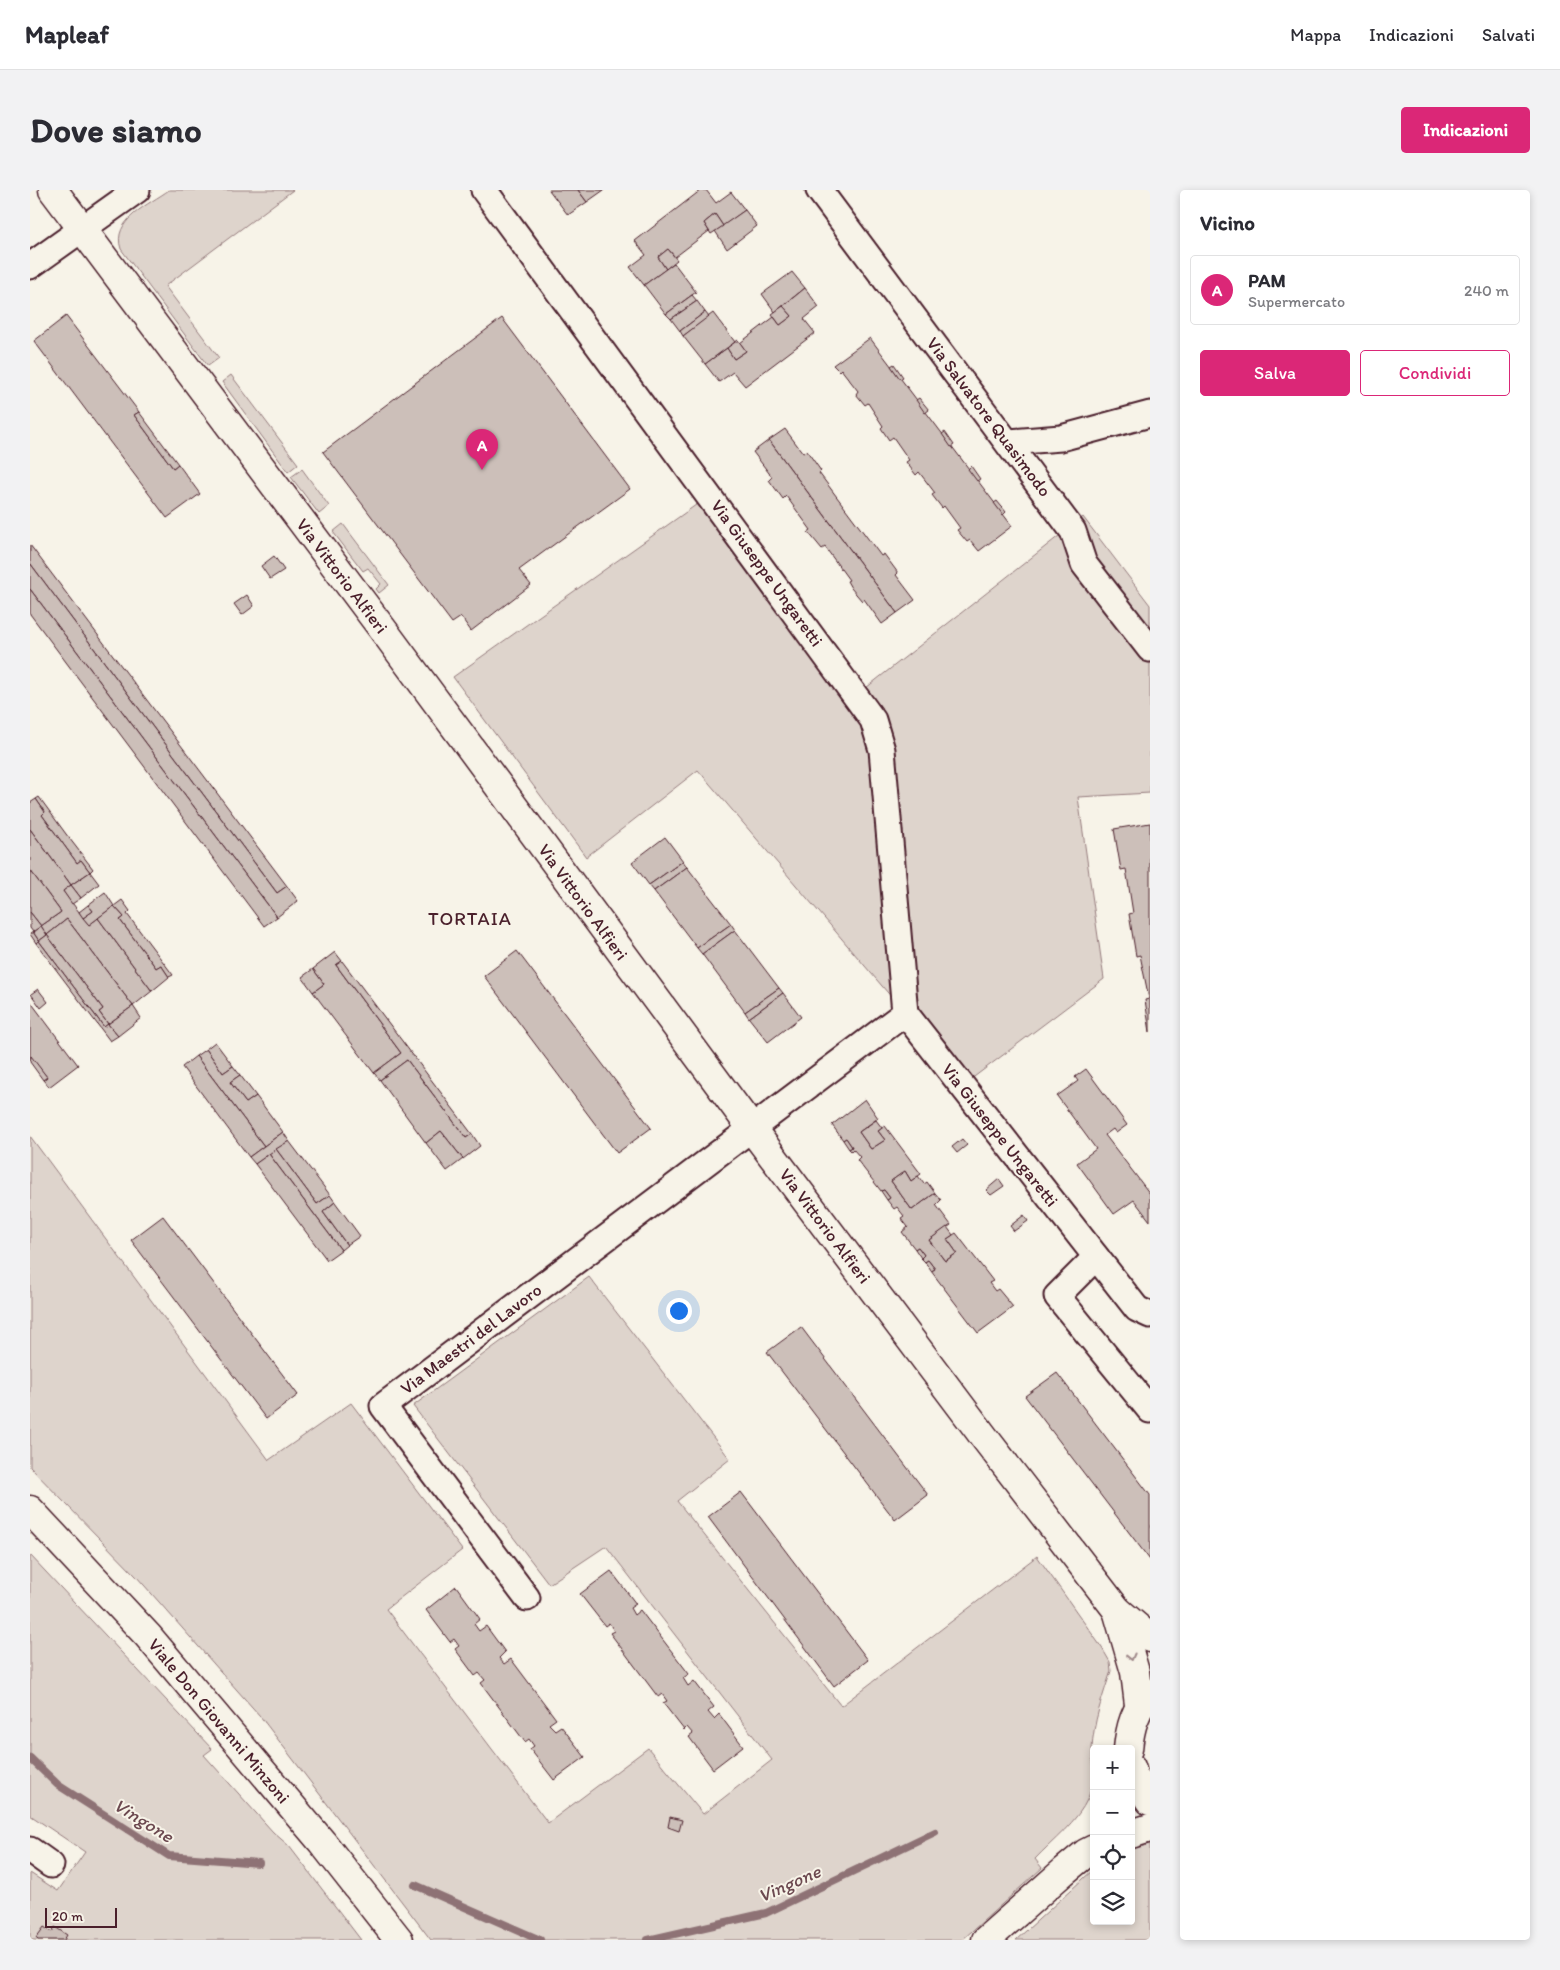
<!DOCTYPE html>
<html lang="it">
<head>
<meta charset="utf-8">
<style>
  :root { --surface:#fff; --page:#f2f2f3; --text:#2b2b33; --muted:#7c7c81; --line:#e1e1e2; --accent:#db2777 }
  body { margin:0; font-family:Itim,sans-serif; background:var(--page); color:var(--text) }
  .controls { position:absolute; right:15px; bottom:15px; display:grid; overflow:hidden; border-radius:5px; box-shadow:0 2px 8px #0003 }
  .controls button { width:45px; height:45px; display:grid; place-items:center; padding:0; border:0; border-bottom:1px solid var(--line); background:var(--surface); color:var(--text); font:25px sans-serif }
  .scale { position:absolute; left:15px; bottom:12px; width:72px; box-sizing:border-box; padding-left:5px; border:2px solid #4a1f2b; border-top:0; font-size:14px; line-height:18px; white-space:nowrap; color:#4a1f2b; -webkit-text-stroke:4px #f7f3e8; paint-order:stroke }
  .you { position:absolute; left:648px; top:1120px; width:18px; height:18px; margin:-12px; border:4px solid #fff; border-radius:50%; background:#1a73e8; box-shadow:0 0 0 8px #1a73e833 }
  .badge { display:grid; place-items:center; width:32px; height:32px; border-radius:50%; background:var(--accent); color:#fff; font-size:16px; font-weight:700 }
  .pin { position:absolute; translate:-50% -41px; filter:drop-shadow(0 1px 2px #0008) }
  .pin::after { content:''; position:absolute; top:26px; width:18px; height:15px; background:inherit; clip-path:polygon(0 0,100% 0,50% 100%) }
  .list { margin:0; padding:0; list-style:none }
  h2 { display:flex; justify-content:space-between; align-items:center; height:65px; margin:0; padding:0 20px; font-size:21px }
  h2 small { font-size:16px; font-weight:400; color:var(--muted) }
  .list li { display:grid; grid-template-columns:32px 1fr auto; gap:15px; align-items:center; box-sizing:border-box; height:70px; margin:0 10px 10px; padding:0 10px; border:1px solid var(--line); border-radius:5px }
  .list b { display:block; font-size:19px; white-space:nowrap }
  .list p { margin:0; font-size:16px; white-space:nowrap; color:var(--muted) }
  .list em { font-size:16px; font-style:normal; color:var(--muted) }
  .actions { display:flex; gap:10px; padding:15px 20px }
  .actions a { flex:1; padding:11px 0; border:1px solid var(--accent); border-radius:5px; text-align:center; font-size:18px; color:var(--accent) }
  .actions .main { background:var(--accent); color:#fff }
  .icon { flex:none; width:28px; height:28px; fill:none; stroke:currentColor; stroke-width:2; stroke-linecap:round; stroke-linejoin:round }
  .map { position:relative; flex:none; width:1120px; height:1750px; overflow:hidden; border-radius:5px }
  header { display:flex; align-items:center; gap:30px; box-sizing:border-box; height:70px; padding:0 25px; background:var(--surface); border-bottom:1px solid var(--line) }
  header strong { font-size:24px }
  nav { display:flex; gap:28px; margin-inline-start:auto; font-size:18px }
  .intro { display:flex; align-items:center; justify-content:space-between; box-sizing:border-box; height:120px; padding:0 30px }
  h1 { margin:0; font-size:35px }
  .button { padding:12px 22px; border-radius:5px; background:var(--accent); color:#fff; font-size:18px; font-weight:700 }
  main { display:flex; gap:30px; padding:0 30px }
  aside { flex:1; background:var(--surface); border-radius:5px; box-shadow:0 2px 8px #0003 }
  .map>svg:first-child { display:block }
  .green { fill:#ded4cc; stroke:#947a7c }
  .lines { fill:none; stroke-linecap:round; stroke-linejoin:round }
  .stream { stroke:#8e7275; stroke-width:8 }
  .building { fill:#ccbfb9; stroke:#4a1f2b }
  .minor-casing { stroke:#4a1f2b; stroke-width:29 }
  .tertiary-casing { stroke:#4a1f2b; stroke-width:31 }
  .primary-casing { stroke:#4a1f2b; stroke-width:31 }
  .minor { stroke:#f7f3e8; stroke-width:25 }
  .tertiary { stroke:#f7f3e8; stroke-width:28 }
  .primary { stroke:#f7f3e8; stroke-width:28 }
  .oneway { stroke:#a0898a }
  .labels { text-anchor:middle; stroke-width:4; stroke-linejoin:round; paint-order:stroke }
  .street-label { font-size:18px; fill:#4a1f2b; stroke:#f7f3e8 }
  .neighbourhood-label { font-size:19px; letter-spacing:1px; fill:#4a1f2b; stroke:#f7f3e8 }
  .water-label { font-size:19px; font-style:italic; fill:#6c4950; stroke:#f7f3e8 }
</style>
</head>
<body>
<header>
<strong>Mapleaf</strong>
<nav><a>Mappa</a><a>Indicazioni</a><a>Salvati</a></nav>
</header>
<div class="intro"><h1>Dove siamo</h1><a class="button">Indicazioni</a></div>
<main>
<div class="map">
<svg width="1120" height="1750" viewBox="0 0 1120 1750">
  <rect width="100%" height="100%" fill="#f7f3e8"/>
  <filter id="ink" filterUnits="userSpaceOnUse"><feTurbulence type="fractalNoise" baseFrequency=".02" numOctaves="2"/><feDisplacementMap in="SourceGraphic" scale="10" xChannelSelector="R" yChannelSelector="G"/><feConvolveMatrix kernelMatrix="1 2 1 2 8 2 1 2 1" color-interpolation-filters="sRGB"/></filter>
  <g filter="url(#ink)">
    <!-- green -->
    <g class="green">
      <path d="M 139,0 L 263,0 L 135,96 L 189,168 L 178,176 L 91,59 C 81,30 120,14 139,0 Z"/>
      <path d="M 201,185 L 268,274 L 258,282 L 192,192 Z"/>
      <path d="M 272,279 L 299,316 L 289,324 L 261,287 Z"/>
      <path d="M 680,305 L 827,505 L 1053,327 L 1120,415 L 1120,603 L 1048,607 L 1074,789 L 932,896 L 875,823 L 668,580 L 556,667 L 423,487 Z"/>
      <path d="M 313,334 L 359,395 L 349,403 L 346,399 L 351,394 L 338,378 L 333,381 L 303,342 Z"/>
      <path d="M 0,946 L 239,1270 L 321,1213 L 432,1360 L 356,1419 L 518,1633 L 618,1558 L 673,1624 L 742,1570 L 576,1356 L 519,1394 L 383,1216 L 559,1087 L 700,1269 L 647,1311 L 811,1516 L 1007,1366 L 1072,1458 L 1080,1472 L 1081,1481 C 1073,1505 1063,1533 1062,1559 C 1062,1577 1065,1591 1058,1608 C 1048,1631 1022,1651 1005,1669 L 1012,1678 L 932,1750 L 401,1750 L 230,1526 L 106,1386 L 0,1277 Z"/>
      <path d="M 0,1365 L 182,1559 L 174,1565 L 243,1642 L 259,1656 L 331,1750 L 0,1750 L 0,1683 L 28,1701 L 55,1662 L 0,1625 Z"/>
      <path d="M 1120,1651 L 1120,1750 L 986,1750 L 1064,1679 L 1064,1731 L 1101,1731 L 1101,1655 Z"/>
    </g>
    <g class="lines">
      <!-- stream -->
      <g class="stream">
        <path d="M 0,1568 L 28,1595 L 139,1666 L 229,1673"/>
        <path d="M 385,1695 L 510,1750"/>
        <path d="M 618,1750 L 736,1723 L 905,1642"/>
      </g>
    </g>
    <!-- building -->
    <g class="building">
      <path d="M 519,0 L 548,0 L 557,12 L 538,25 Z"/>
      <path d="M 548,0 L 574,0 L 557,12 Z"/>
      <path d="M 671,0 L 676,0 L 686,13 L 701,2 L 715,20 L 693,36 L 685,24 L 674,33 L 679,41 L 645,67 L 638,59 L 628,67 L 636,79 L 614,95 L 600,77 L 616,65 L 605,51 Z"/>
      <path d="M 715,20 L 727,36 L 697,59 L 685,41 Z"/>
      <path d="M 685,24 L 693,36 L 681,44 L 674,33 Z"/>
      <path d="M 638,59 L 647,70 L 636,79 L 628,67 Z"/>
      <path d="M 644,73 L 666,102 L 636,124 L 614,95 Z"/>
      <path d="M 762,82 L 775,98 L 745,122 L 732,104 Z"/>
      <path d="M 775,98 L 789,117 L 774,129 L 785,143 L 715,196 L 703,182 L 689,192 L 675,174 L 697,158 L 704,169 L 716,161 L 710,153 L 744,127 L 750,135 L 762,126 L 753,116 Z"/>
      <path d="M 662,105 L 667,111 L 641,129 L 636,124 Z"/>
      <path d="M 667,111 L 675,122 L 650,141 L 641,129 Z"/>
      <path d="M 753,116 L 762,126 L 750,135 L 742,124 Z"/>
      <path d="M 675,122 L 679,127 L 653,146 L 650,141 Z"/>
      <path d="M 683,123 L 705,152 L 675,174 L 653,146 Z"/>
      <path d="M 36,126 L 109,222 L 104,225 L 143,278 L 148,274 L 170,304 L 137,328 L 4,151 Z"/>
      <path d="M 472,128 L 600,299 L 489,380 L 501,395 L 441,441 L 431,427 L 422,433 L 293,262 Z"/>
      <path d="M 840,148 L 982,336 L 949,361 L 940,350 L 937,352 L 927,340 L 930,338 L 914,316 L 912,318 L 902,305 L 905,303 L 889,282 L 886,285 L 876,272 L 879,270 L 863,247 L 859,250 L 851,238 L 853,236 L 838,213 L 835,215 L 826,204 L 828,201 L 814,183 L 811,179 L 809,181 L 803,175 Z"/>
      <path d="M 708,150 L 716,161 L 704,169 L 697,158 Z"/>
      <path d="M 864,174 L 873,187 L 870,189 L 861,176 Z"/>
      <path d="M 889,208 L 899,220 L 895,223 L 886,210 Z"/>
      <path d="M 109,222 L 148,274 L 143,278 L 104,225 Z"/>
      <path d="M 755,239 L 773,263 L 777,261 L 791,281 L 789,283 L 851,366 L 854,364 L 868,383 L 866,385 L 885,410 L 867,423 L 739,250 Z"/>
      <path d="M 915,242 L 924,255 L 921,257 L 912,244 Z"/>
      <path d="M 739,250 L 867,423 L 852,434 L 834,409 L 832,411 L 821,398 L 817,391 L 819,390 L 795,357 L 792,359 L 778,342 L 781,340 L 756,306 L 753,309 L 739,290 L 742,287 L 723,262 Z"/>
      <path d="M 941,276 L 950,289 L 947,291 L 938,279 Z"/>
      <path d="M 967,311 L 976,322 L 973,325 L 964,313 Z"/>
      <path d="M 0,355 L 257,696 L 247,703 L 0,373 Z"/>
      <path d="M 244,366 L 254,380 L 240,389 L 231,376 Z"/>
      <path d="M 0,373 L 247,703 L 257,696 L 268,711 L 247,727 L 0,399 Z"/>
      <path d="M 0,399 L 247,727 L 234,736 L 0,424 Z"/>
      <path d="M 217,405 L 224,416 L 212,425 L 204,414 Z"/>
      <path d="M 9,607 L 36,644 L 63,679 L 60,682 L 51,670 L 47,673 L 12,625 L 15,622 L 6,609 Z"/>
      <path d="M 6,609 L 15,622 L 12,625 L 47,673 L 51,670 L 60,682 L 41,695 L 0,639 L 0,613 Z"/>
      <path d="M 1120,633 L 1120,842 L 1115,810 L 1119,809 L 1110,765 L 1106,766 L 1099,724 L 1103,723 L 1096,679 L 1091,680 L 1084,639 Z"/>
      <path d="M 0,639 L 41,695 L 33,701 L 59,735 L 68,728 L 122,801 L 103,816 L 37,729 L 17,745 L 11,736 L 31,722 L 0,680 Z"/>
      <path d="M 635,647 L 653,671 L 619,695 L 602,672 Z"/>
      <path d="M 653,671 L 657,677 L 624,701 L 619,695 Z"/>
      <path d="M 657,677 L 701,734 L 667,758 L 624,701 Z"/>
      <path d="M 0,680 L 31,722 L 11,736 L 0,722 Z"/>
      <path d="M 60,682 L 69,694 L 51,708 L 41,695 Z"/>
      <path d="M 41,695 L 51,708 L 42,714 L 33,701 Z"/>
      <path d="M 75,702 L 84,716 L 59,735 L 53,728 L 63,721 L 58,715 Z"/>
      <path d="M 92,710 L 100,721 L 97,724 L 143,785 L 139,787 L 131,775 L 126,778 L 90,730 L 94,727 L 84,716 Z"/>
      <path d="M 58,715 L 63,721 L 53,728 L 49,722 Z"/>
      <path d="M 84,716 L 94,727 L 90,730 L 126,778 L 131,775 L 139,787 L 122,801 L 68,728 Z"/>
      <path d="M 0,722 L 11,736 L 3,742 L 0,738 Z"/>
      <path d="M 37,729 L 103,816 L 78,834 L 69,822 L 73,819 L 17,745 Z"/>
      <path d="M 701,734 L 705,740 L 672,764 L 667,758 Z"/>
      <path d="M 11,736 L 17,745 L 9,751 L 3,742 Z"/>
      <path d="M 705,740 L 749,798 L 715,822 L 672,764 Z"/>
      <path d="M 3,742 L 9,751 L 6,753 L 0,744 Z"/>
      <path d="M 17,745 L 73,819 L 69,822 L 78,834 L 74,837 L 9,751 Z"/>
      <path d="M 9,751 L 74,837 L 78,834 L 88,846 L 80,851 L 6,753 Z"/>
      <path d="M 487,761 L 621,938 L 587,963 L 454,786 Z"/>
      <path d="M 305,762 L 312,771 L 306,775 L 371,863 L 344,883 L 283,802 L 294,794 L 283,779 Z"/>
      <path d="M 312,771 L 442,944 L 436,948 L 377,870 L 350,890 L 344,883 L 371,863 L 306,775 Z"/>
      <path d="M 283,779 L 294,794 L 283,802 L 272,787 Z"/>
      <path d="M 749,798 L 753,803 L 719,828 L 715,822 Z"/>
      <path d="M 8,799 L 18,812 L 11,818 L 1,804 Z"/>
      <path d="M 753,803 L 771,827 L 738,852 L 719,828 Z"/>
      <path d="M 0,811 L 48,875 L 19,897 L 13,890 L 17,887 L 0,867 Z"/>
      <path d="M 103,816 L 111,828 L 88,846 L 78,834 Z"/>
      <path d="M 185,852 L 203,876 L 193,883 L 176,859 Z"/>
      <path d="M 176,859 L 193,883 L 203,876 L 210,885 L 200,892 L 216,913 L 226,906 L 253,942 L 234,956 L 166,866 Z"/>
      <path d="M 1,866 L 17,887 L 13,890 L 0,872 Z"/>
      <path d="M 166,866 L 234,956 L 219,967 L 152,877 Z"/>
      <path d="M 377,870 L 436,948 L 442,944 L 450,956 L 433,969 L 411,941 L 396,953 L 350,890 Z"/>
      <path d="M 1056,879 L 1097,935 L 1086,943 L 1083,939 L 1075,945 L 1120,1004 L 1120,1031 L 1104,1010 L 1084,1024 L 1047,973 L 1066,959 L 1027,906 L 1048,891 L 1045,887 Z"/>
      <path d="M 210,885 L 226,906 L 216,913 L 200,892 Z"/>
      <path d="M 835,909 L 848,928 L 829,942 L 841,959 L 855,950 L 848,941 L 855,936 L 891,984 L 881,991 L 875,981 L 861,991 L 882,1020 L 905,1003 L 911,1010 L 906,1015 L 921,1035 L 899,1050 L 915,1071 L 927,1063 L 917,1049 L 926,1043 L 963,1091 L 959,1093 L 965,1101 L 968,1099 L 983,1117 L 948,1143 L 901,1081 L 905,1079 L 898,1070 L 895,1072 L 891,1068 L 894,1065 L 888,1057 L 885,1059 L 872,1042 L 878,1037 L 871,1028 L 874,1026 L 867,1017 L 864,1019 L 857,1010 L 860,1008 L 854,1000 L 851,1001 L 827,970 L 830,967 L 823,959 L 821,961 L 819,959 L 822,957 L 816,948 L 813,950 L 802,935 Z"/>
      <path d="M 846,930 L 852,938 L 848,941 L 855,950 L 841,959 L 829,942 Z"/>
      <path d="M 411,941 L 433,969 L 417,981 L 396,953 Z"/>
      <path d="M 253,942 L 259,951 L 225,974 L 219,967 Z"/>
      <path d="M 816,948 L 822,957 L 819,959 L 813,950 Z"/>
      <path d="M 932,949 L 937,955 L 927,963 L 922,957 Z"/>
      <path d="M 259,951 L 300,1005 L 287,1014 L 246,959 Z"/>
      <path d="M 246,959 L 287,1014 L 300,1005 L 305,1012 L 293,1022 L 317,1055 L 311,1060 L 239,964 Z"/>
      <path d="M 239,964 L 311,1060 L 297,1070 L 225,974 Z"/>
      <path d="M 875,981 L 881,991 L 888,986 L 894,994 L 897,992 L 905,1003 L 882,1020 L 861,991 Z"/>
      <path d="M 969,989 L 974,996 L 961,1005 L 956,1000 Z"/>
      <path d="M 854,1000 L 860,1008 L 857,1010 L 851,1001 Z"/>
      <path d="M 305,1012 L 330,1046 L 317,1055 L 293,1022 Z"/>
      <path d="M 994,1025 L 998,1031 L 984,1041 L 980,1036 Z"/>
      <path d="M 133,1026 L 268,1205 L 236,1229 L 101,1050 Z"/>
      <path d="M 917,1037 L 923,1045 L 917,1049 L 927,1063 L 915,1071 L 899,1050 Z"/>
      <path d="M 888,1057 L 894,1065 L 891,1068 L 885,1059 Z"/>
      <path d="M 898,1070 L 905,1079 L 901,1081 L 895,1072 Z"/>
      <path d="M 771,1137 L 898,1305 L 865,1330 L 737,1162 Z"/>
      <path d="M 1027,1183 L 1120,1305 L 1120,1370 L 995,1206 Z"/>
      <path d="M 711,1302 L 838,1470 L 804,1496 L 678,1327 Z"/>
      <path d="M 581,1381 L 606,1414 L 600,1418 L 604,1425 L 610,1420 L 659,1484 L 653,1488 L 658,1496 L 664,1491 L 684,1517 L 678,1522 L 684,1529 L 689,1524 L 713,1556 L 683,1579 L 659,1547 L 663,1544 L 657,1537 L 654,1540 L 633,1513 L 637,1511 L 632,1504 L 628,1507 L 580,1443 L 584,1441 L 579,1433 L 575,1436 L 550,1404 Z"/>
      <path d="M 426,1396 L 450,1429 L 444,1434 L 449,1441 L 456,1436 L 475,1462 L 469,1468 L 474,1474 L 481,1469 L 526,1529 L 519,1534 L 525,1540 L 531,1536 L 555,1567 L 524,1590 L 500,1559 L 504,1556 L 499,1549 L 495,1552 L 451,1493 L 455,1490 L 449,1483 L 445,1486 L 425,1459 L 429,1456 L 424,1449 L 420,1452 L 396,1420 Z"/>
      <path d="M 640,1627 L 652,1630 L 649,1641 L 638,1637 Z"/>
      <path d="M 14,1737 L 22,1742 L 25,1737 L 37,1745 L 34,1750 L 8,1750 L 6,1748 Z"/>
    </g>
    <g class="lines">
      <!-- minor casing -->
      <g class="minor-casing">
        <g id="minor">
          <path d="M 454,0 L 843,530 L 852,560 L 875,823 L 353,1216 L 497,1408"/>
          <path d="M 789,0 L 1043,341 L 1054,374 L 1120,459"/>
          <path d="M 0,76 L 107,0"/>
          <path d="M 979,252 L 1031,248 L 1120,224"/>
          <path d="M 875,823 L 1107,1119 L 1120,1125"/>
          <path d="M 1066,1067 L 1027,1106 L 1120,1220"/>
          <path d="M 0,1660 L 21,1675"/>
        </g>
      </g>
      <!-- tertiary casing -->
      <g class="tertiary-casing">
        <g id="tertiary">
          <path d="M 23,0 L 357,445 L 722,939 L 954,1247 L 1087,1420 L 1120,1448"/>
          <path d="M 1087,1420 L 1105,1482 L 1109,1515"/>
          <path d="M 1098,1559 C 1100,1537 1105,1520 1120,1503"/>
          <path d="M 1101,1577 L 1104,1587 L 1120,1611"/>
          <path d="M 1101,1644 L 1120,1638"/>
          <path d="M 956,1750 L 1033,1682 L 1056,1663 L 1064,1659"/>
        </g>
      </g>
      <!-- primary casing -->
      <g class="primary-casing">
        <path id="primary" d="M 0,1320 L 118,1446 L 292,1652 L 369,1750"/>
      </g>
      <!-- minor -->
      <use href="#minor" class="minor"/>
      <!-- tertiary -->
      <use href="#tertiary" class="tertiary"/>
      <!-- primary -->
      <use href="#primary" class="primary"/>
    </g>
    <!-- one-way arrows -->
    <defs><path id="oneway-chevron" d="M-2-3.5L2.5 0L-2 3.5" fill="none" stroke-width="1.6" stroke-linecap="round" stroke-linejoin="round" transform="scale(1.25)"/></defs>
    <use class="oneway" href="#oneway-chevron" transform="translate(1101 1467) rotate(76)"/>
  </g>
  <g class="labels">
    <!-- street labels -->
    <g class="street-label">
      <text transform="translate(959 227) rotate(53)" y="6">Via Salvatore Quasimodo</text>
      <text transform="translate(737 383) rotate(54)" y="6">Via Giuseppe Ungaretti</text>
      <text transform="translate(312 386) rotate(53)" y="6">Via Vittorio Alfieri</text>
      <text transform="translate(553 712) rotate(54)" y="6">Via Vittorio Alfieri</text>
      <text transform="translate(970 945) rotate(52)" y="6">Via Giuseppe Ungaretti</text>
      <text transform="translate(795 1036) rotate(53)" y="6">Via Vittorio Alfieri</text>
      <text transform="translate(441 1149) rotate(-37)" y="6">Via Maestri del Lavoro</text>
      <text transform="translate(189 1531) rotate(50)" y="6">Viale Don Giovanni Minzoni</text>
    </g>
    <!-- neighbourhood labels -->
    <g class="neighbourhood-label">
      <text x="440" y="735">TORTAIA</text>
    </g>
    <!-- water labels -->
    <g class="water-label">
      <text transform="translate(114 1630) rotate(32)" y="7">Vingone</text>
      <text transform="translate(759 1693) rotate(-24)" y="7">Vingone</text>
    </g>
  </g>
</svg>
<div class="controls">
<button>+</button>
<button>−</button>
<button><svg class="icon" aria-label="locate" viewBox="0 0 24 24"><circle cx="12" cy="12" r="6"/><path d="M12 2v4M12 18v4M2 12h4M18 12h4"/></svg></button>
<button><svg class="icon" aria-label="layers" viewBox="0 0 24 24"><path d="M12 4l9 5-9 5-9-5zM3 14l9 5 9-5"/></svg></button>
</div>
<div class="scale">20 m</div>
<div class="you"></div>
<div class="pin badge" style="left:452px;top:280px">A</div>
</div>
<aside>
<h2>Vicino<small></small></h2>
<ul class="list">
<li><span class="badge">A</span><div><b>PAM</b><p>Supermercato</p></div><em>240 m</em></li>
</ul>
<div class="actions"><a class="main">Salva</a><a>Condividi</a></div>
</aside>
</main>
</body>
</html>
